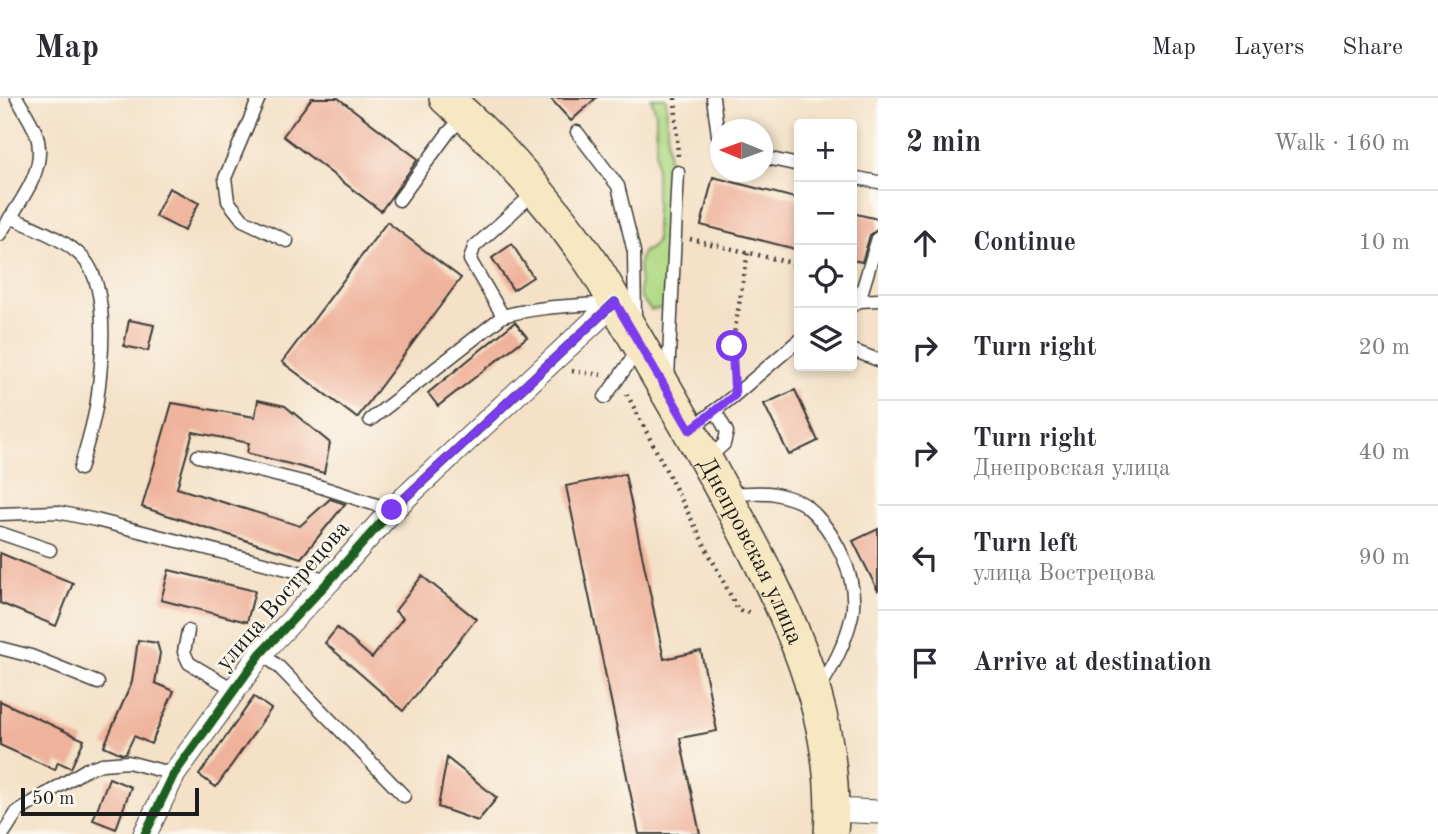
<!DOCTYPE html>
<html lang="en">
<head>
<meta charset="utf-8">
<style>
  :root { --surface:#fff; --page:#f7f7f7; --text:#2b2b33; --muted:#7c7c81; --line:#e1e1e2 }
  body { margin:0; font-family:"Old Standard TT",serif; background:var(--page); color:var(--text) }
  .controls { position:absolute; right:21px; top:21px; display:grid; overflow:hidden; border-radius:7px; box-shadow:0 4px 10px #0003 }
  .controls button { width:63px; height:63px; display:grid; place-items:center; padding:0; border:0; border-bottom:2px solid var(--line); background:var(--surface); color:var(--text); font:35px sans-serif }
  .compass { position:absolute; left:710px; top:21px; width:63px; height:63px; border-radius:50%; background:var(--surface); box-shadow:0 4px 10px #0003; rotate:271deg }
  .scale { position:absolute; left:21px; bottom:18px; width:178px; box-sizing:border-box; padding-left:7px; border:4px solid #1c1c1c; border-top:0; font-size:19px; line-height:24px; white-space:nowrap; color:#1c1c1c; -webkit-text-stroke:5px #fbf7ec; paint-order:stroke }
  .stop { position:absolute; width:21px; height:21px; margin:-16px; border:5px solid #7c3aed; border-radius:50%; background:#fff }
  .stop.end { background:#7c3aed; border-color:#fff; box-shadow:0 2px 7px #0008 }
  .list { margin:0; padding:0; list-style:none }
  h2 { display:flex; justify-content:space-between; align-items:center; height:91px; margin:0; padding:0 28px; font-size:30px }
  h2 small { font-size:23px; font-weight:400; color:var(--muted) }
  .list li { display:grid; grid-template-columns:46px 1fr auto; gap:21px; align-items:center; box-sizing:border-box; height:105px; padding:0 28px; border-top:2px solid var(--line) }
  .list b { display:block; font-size:26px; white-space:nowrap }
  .list p { margin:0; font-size:23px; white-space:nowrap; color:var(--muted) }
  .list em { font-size:23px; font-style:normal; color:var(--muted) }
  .icon { flex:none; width:38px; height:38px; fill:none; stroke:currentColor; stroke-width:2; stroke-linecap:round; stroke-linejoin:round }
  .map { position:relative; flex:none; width:878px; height:736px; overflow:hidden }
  header { display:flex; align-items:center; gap:42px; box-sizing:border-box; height:98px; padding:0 35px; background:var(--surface); border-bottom:2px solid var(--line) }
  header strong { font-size:33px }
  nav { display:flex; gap:38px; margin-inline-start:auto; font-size:24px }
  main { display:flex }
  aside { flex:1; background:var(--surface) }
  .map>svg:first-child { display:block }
  .green { fill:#b1da85; stroke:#667b50; stroke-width:2 }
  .building { fill:#efb29c }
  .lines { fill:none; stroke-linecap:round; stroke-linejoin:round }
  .lane-casing { stroke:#3c3a36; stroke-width:15 }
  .street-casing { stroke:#3c3a36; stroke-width:25 }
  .secondary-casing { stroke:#3c3a36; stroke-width:36 }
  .path { stroke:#3c3a36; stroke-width:4.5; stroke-dasharray:2 5; stroke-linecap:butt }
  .lane { stroke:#fff; stroke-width:12 }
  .street { stroke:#fff; stroke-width:23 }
  .secondary { stroke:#f8e7c3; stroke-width:33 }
  .cycleway-casing { stroke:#fbf7ec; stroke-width:13 }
  .cycleway { stroke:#1b5e20; stroke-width:9 }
  .route { stroke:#7c3aed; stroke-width:9 }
  .labels { text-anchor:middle; stroke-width:5; stroke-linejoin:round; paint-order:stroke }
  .street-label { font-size:24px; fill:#1c1c1c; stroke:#fbf7ec }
</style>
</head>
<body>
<header>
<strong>Map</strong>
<nav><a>Map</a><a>Layers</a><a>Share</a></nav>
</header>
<main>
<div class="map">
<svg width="878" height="736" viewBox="0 0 878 736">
  <rect width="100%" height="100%" fill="#fbf7ec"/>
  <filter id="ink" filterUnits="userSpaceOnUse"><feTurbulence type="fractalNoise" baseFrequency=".0143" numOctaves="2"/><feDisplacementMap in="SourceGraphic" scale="14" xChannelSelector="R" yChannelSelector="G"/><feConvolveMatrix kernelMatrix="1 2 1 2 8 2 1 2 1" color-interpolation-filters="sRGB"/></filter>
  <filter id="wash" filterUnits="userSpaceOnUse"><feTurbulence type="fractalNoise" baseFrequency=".00686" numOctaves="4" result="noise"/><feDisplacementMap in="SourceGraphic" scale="28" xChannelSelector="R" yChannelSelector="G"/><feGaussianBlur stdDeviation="1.57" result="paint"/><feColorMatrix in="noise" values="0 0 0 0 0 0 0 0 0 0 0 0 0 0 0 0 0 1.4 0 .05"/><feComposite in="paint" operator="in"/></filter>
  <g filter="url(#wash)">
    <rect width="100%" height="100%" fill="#f4e1c7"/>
    <!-- green -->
    <path class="green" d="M 651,0 L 666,0 L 671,122 L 664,210 L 651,212 L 640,199 L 639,164 L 643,154 L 651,150 L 656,144 L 656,15 Z"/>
    <g id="blocks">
      <!-- building -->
      <g class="building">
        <path d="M 312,0 L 338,0 L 418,61 L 381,113 L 283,38 Z"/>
        <path d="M 550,0 L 596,0 L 571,23 Z"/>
        <path d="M 713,79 L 799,101 L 799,152 L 701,127 Z"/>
        <path d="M 169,90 L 199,105 L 184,133 L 155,118 Z"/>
        <path d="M 852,115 L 878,121 L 878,131 L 870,137 L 862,164 L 852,162 Z"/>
        <path d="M 387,124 L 461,180 L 357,320 L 282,264 Z"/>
        <path d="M 512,146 L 533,179 L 513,192 L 492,160 Z"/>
        <path d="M 129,222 L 154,227 L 148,253 L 124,248 Z"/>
        <path d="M 515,224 L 527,239 L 438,308 L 428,295 Z"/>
        <path d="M 795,292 L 818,343 L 789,357 L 764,306 Z"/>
        <path d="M 258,302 L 285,308 L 330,345 L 324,375 L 247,355 L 249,345 L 193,334 L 177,390 L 300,428 L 330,401 L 345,406 L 301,460 L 142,409 L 172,305 L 255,319 Z"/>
        <path d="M 625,376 L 664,561 L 701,553 L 717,633 L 680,640 L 700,736 L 639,736 L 566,388 Z"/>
        <path d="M 878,431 L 878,493 L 853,443 Z"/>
        <path d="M 0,455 L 73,485 L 56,528 L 0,505 Z"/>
        <path d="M 169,472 L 255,493 L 247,524 L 161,502 Z"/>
        <path d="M 422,478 L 476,521 L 403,613 L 325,545 L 337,530 L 372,560 L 403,520 L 395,513 Z"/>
        <path d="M 138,542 L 157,545 L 160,555 L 155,585 L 174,593 L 151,646 L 134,638 L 126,655 L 122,656 L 104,648 L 132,584 Z"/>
        <path d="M 254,599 L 271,611 L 216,689 L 199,677 Z"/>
        <path d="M 0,603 L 84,642 L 71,670 L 58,664 L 55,672 L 0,647 Z"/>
        <path d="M 447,660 L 497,700 L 478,723 L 438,709 Z"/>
        <path d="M 109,680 L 131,689 L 116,731 L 93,722 Z"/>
      </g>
    </g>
  </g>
  <g filter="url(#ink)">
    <use href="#blocks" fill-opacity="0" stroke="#3c3a36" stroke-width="2"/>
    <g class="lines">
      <!-- lane casing -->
      <g class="lane-casing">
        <g id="lane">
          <path d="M 259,0 L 225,80 L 228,103 L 243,122 L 287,143"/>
          <path d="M 713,0 L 718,37 L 720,39"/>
          <path d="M 577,34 L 618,88 L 634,154 L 635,221"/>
          <path d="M 762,59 L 799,67"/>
          <path d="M 852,79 L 878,84"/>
          <path d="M 399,102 L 448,35 L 465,17"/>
          <path d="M 10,119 C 34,130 66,141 84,161 C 110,191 102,267 97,303 C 94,326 86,349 80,371"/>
          <path d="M 0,136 C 18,105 49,72 36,35 C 31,23 23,11 17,0"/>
          <path d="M 859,203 L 878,202"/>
          <path d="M 852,208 L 859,203 L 878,140"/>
          <path d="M 503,218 L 470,162 L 474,149 L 535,94"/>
          <path d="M 852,252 L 878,262"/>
          <path d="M 668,280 L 678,74"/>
          <path d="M 605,299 L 639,251"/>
          <path d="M 370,322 L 503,218 C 538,208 575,208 611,205"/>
          <path d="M 690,332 L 735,297 L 799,242"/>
          <path d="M 198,358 L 315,387 L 392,412"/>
          <path d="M 707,361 L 724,346 L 727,334 L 715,312"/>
          <path d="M 726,396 C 742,396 760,393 775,396 C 784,398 798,402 805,407 C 834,431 859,479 852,517 C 846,545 833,568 819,591"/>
          <path d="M 0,416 L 57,414 L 96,422 L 330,482"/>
          <path d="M 0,435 L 50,452"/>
          <path d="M 188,533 L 184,554 L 189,565 L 233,591"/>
          <path d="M 0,550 L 31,558 L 98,585"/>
          <path d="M 261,555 L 278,568 L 404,698"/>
          <path d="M 3,736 L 17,714 L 87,671 L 102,666 L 128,664 L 174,676"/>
        </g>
      </g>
      <!-- street casing -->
      <g class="street-casing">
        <g id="street">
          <path d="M 833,712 L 878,714"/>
          <path d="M 145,736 L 174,676 L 261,555 L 330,482 L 392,412 L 615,204"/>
        </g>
      </g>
      <!-- secondary casing -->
      <g class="secondary-casing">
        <g id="secondary">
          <path id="s1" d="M 446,0 C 498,45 546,101 587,158 C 601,177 613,201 625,222 C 651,266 677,310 702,355 C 766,472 841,598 831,736"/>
        </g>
      </g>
      <!-- path -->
      <g class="path">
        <path d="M 675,0 L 678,59"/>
        <path d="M 690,141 L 792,165 L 799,172"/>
        <path d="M 572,273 L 601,277"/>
        <path d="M 734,275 L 732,248 L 748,154"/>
        <path d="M 627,296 L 738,512 L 751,515"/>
      </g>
      <!-- lane -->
      <use href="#lane" class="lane"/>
      <!-- street -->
      <use href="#street" class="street"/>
      <!-- secondary -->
      <use href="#secondary" class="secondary"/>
      <!-- cycleway casing -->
      <g class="cycleway-casing">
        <path id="cycleway" d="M 145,736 L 174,676 L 261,555 L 330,482 L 392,412 L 615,204"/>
      </g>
      <!-- cycleway -->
      <use href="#cycleway" class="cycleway"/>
    </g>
  </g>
  <g class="lines" filter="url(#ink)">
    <!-- route -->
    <path class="route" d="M 392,412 L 615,204 L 690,332 L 735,297 L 732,248"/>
  </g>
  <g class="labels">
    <!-- street labels -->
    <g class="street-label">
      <text dy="8" stroke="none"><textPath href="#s1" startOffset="550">Днепровская улица</textPath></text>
      <text transform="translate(282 497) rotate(-49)" y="8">улица Вострецова</text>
    </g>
  </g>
</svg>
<div class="controls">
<button>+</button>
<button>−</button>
<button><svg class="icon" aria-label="locate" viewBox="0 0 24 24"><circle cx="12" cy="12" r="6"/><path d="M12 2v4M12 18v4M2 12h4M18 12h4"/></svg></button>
<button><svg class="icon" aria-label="layers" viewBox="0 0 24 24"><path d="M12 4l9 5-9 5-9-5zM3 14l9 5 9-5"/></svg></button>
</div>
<svg class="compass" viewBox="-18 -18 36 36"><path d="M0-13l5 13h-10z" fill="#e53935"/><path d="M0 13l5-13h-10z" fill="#7c7c81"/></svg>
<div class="scale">50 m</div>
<div class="stop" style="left:732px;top:248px"></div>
<div class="stop end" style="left:392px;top:412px"></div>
</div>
<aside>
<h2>2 min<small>Walk · 160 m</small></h2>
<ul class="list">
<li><svg class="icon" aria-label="ahead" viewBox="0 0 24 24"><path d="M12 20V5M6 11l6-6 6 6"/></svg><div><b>Continue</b></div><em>10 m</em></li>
<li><svg class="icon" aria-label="right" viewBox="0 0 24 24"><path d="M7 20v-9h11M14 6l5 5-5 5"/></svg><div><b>Turn right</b></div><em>20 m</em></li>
<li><svg class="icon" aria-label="right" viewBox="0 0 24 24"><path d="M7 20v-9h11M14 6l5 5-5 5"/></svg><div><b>Turn right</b><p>Днепровская улица</p></div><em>40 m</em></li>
<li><svg class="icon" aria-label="left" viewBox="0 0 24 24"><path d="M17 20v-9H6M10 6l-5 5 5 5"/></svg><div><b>Turn left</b><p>улица Вострецова</p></div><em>90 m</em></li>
<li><svg class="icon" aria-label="arrive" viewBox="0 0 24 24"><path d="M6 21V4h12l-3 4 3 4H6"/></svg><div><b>Arrive at destination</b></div></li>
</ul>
</aside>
</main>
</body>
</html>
